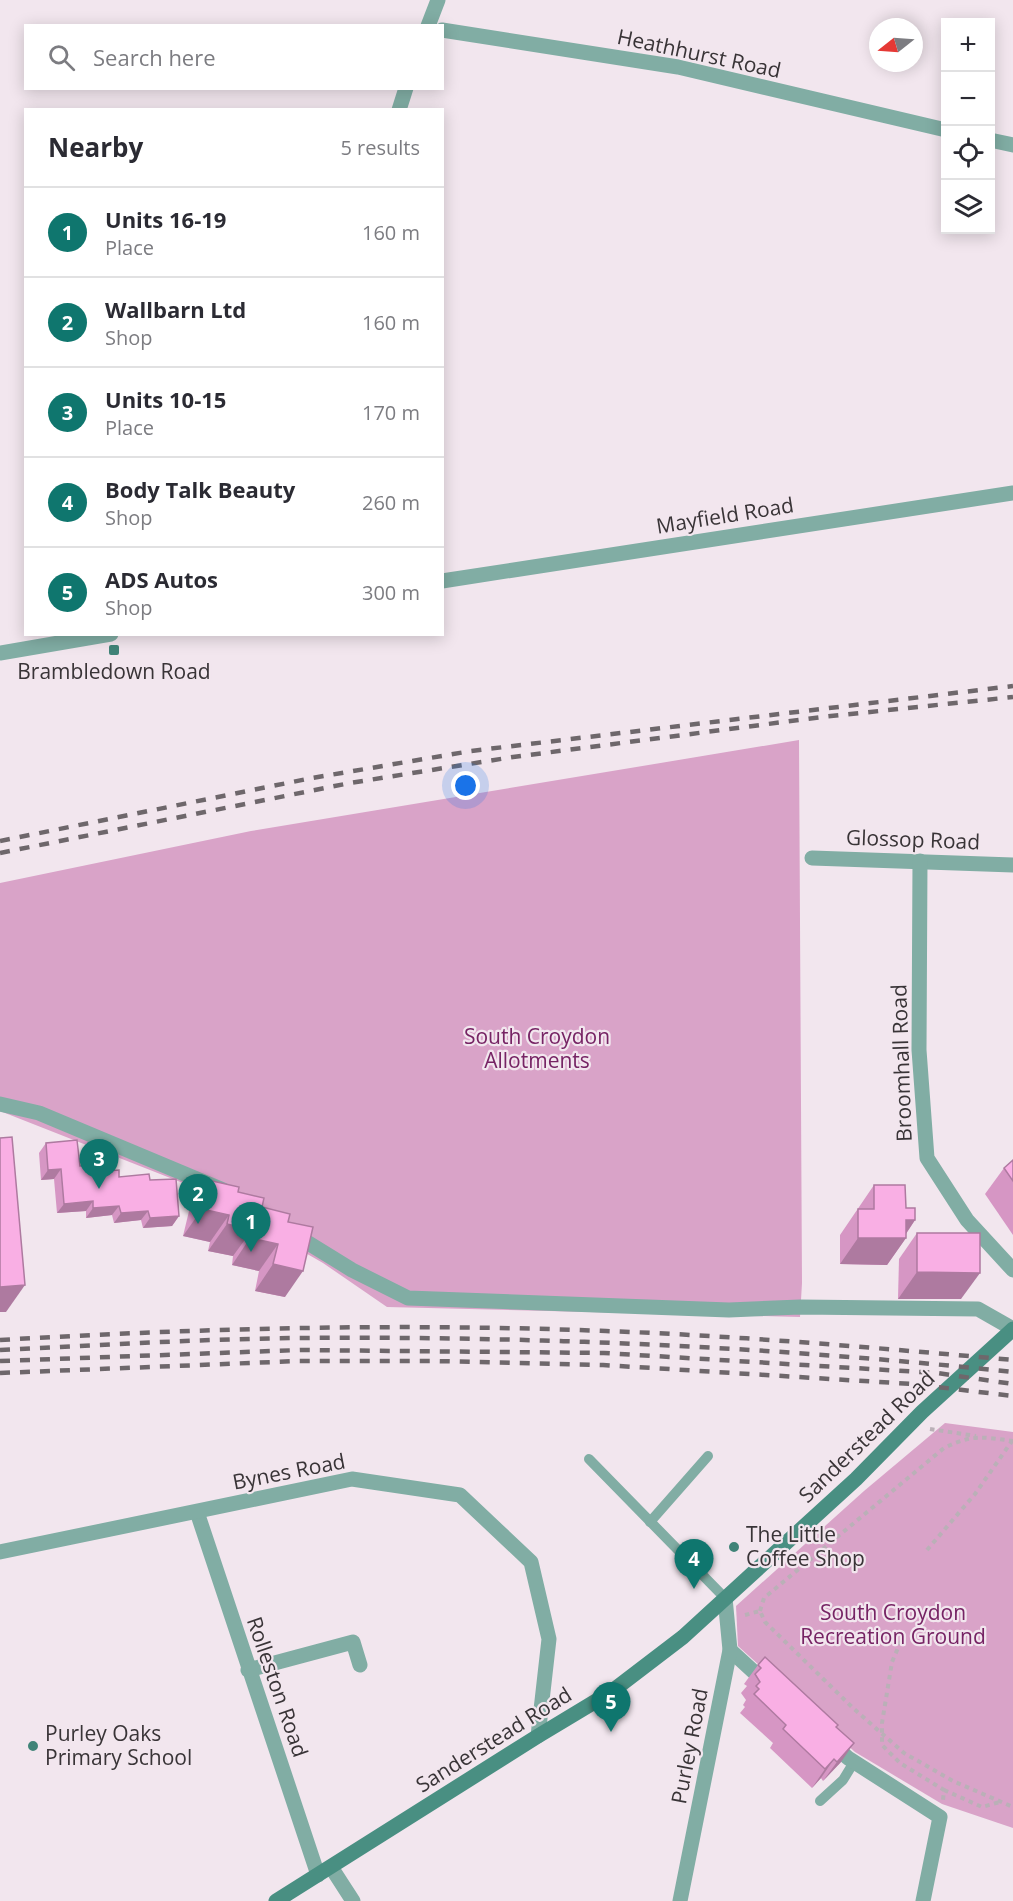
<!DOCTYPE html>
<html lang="en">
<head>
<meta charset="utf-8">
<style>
  :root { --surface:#fff; --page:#f7f7f7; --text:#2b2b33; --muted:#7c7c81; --line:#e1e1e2; --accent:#0f766e }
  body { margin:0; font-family:"Open Sans",sans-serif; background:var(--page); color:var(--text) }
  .controls { position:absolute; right:18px; top:18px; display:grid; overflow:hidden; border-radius:0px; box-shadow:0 3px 15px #0003 }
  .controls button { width:54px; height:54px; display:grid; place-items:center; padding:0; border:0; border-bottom:2px solid var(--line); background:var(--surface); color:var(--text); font:30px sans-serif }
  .compass { position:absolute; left:869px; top:18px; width:54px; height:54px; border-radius:50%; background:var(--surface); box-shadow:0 3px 15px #0003; rotate:253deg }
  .you { position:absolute; left:466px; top:786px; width:21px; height:21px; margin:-15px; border:4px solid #fff; border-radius:50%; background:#1a73e8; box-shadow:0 0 0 9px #1a73e833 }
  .badge { display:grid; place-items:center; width:39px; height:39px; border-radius:50%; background:var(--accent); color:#fff; font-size:20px; font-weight:700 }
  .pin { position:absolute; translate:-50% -50px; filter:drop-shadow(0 2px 3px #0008) }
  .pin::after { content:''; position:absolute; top:32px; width:21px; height:18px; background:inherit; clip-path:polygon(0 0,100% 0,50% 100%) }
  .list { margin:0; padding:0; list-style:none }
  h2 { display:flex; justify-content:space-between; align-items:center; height:78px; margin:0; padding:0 24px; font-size:26px }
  h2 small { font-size:20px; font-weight:400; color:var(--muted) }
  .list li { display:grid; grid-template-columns:39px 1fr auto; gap:18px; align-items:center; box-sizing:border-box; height:90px; padding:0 24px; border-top:2px solid var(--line) }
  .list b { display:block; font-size:22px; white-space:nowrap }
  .list p { margin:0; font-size:20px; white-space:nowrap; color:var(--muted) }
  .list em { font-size:20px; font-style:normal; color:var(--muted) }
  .icon { flex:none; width:33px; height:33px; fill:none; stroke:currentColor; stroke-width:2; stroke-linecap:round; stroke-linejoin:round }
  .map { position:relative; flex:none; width:1013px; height:1901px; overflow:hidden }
  .search { position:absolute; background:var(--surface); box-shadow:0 3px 15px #0003; left:24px; top:24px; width:420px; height:66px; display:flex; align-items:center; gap:15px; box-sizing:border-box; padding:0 21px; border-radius:0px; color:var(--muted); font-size:22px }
  .panel { position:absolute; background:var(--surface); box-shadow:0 3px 15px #0003; left:24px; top:108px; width:420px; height:528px; border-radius:0px }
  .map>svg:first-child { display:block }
  .green { fill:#d9a3c8 }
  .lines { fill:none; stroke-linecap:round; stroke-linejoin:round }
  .path { stroke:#bab0b7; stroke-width:4; stroke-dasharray:4.5 4.5; stroke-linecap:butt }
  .service { stroke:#81ada4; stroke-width:10 }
  .minor { stroke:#81ada4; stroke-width:15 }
  .tertiary { stroke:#81ada4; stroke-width:15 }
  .secondary { stroke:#498f82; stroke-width:15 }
  .rail { stroke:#6e676b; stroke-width:4.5; stroke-dasharray:10 10; stroke-linecap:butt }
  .wall { fill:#d696c4 }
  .shaded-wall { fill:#ae7aa0 }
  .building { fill:#f9afe4; stroke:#ae7aa0; stroke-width:1.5 }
  .poi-dot { fill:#408478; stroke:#f2e6ee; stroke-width:2 }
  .labels { text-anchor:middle; stroke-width:4.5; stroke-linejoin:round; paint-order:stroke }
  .street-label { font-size:21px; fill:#393437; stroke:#f2e6ee }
  .poi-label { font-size:21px; fill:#393437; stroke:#f2e6ee; text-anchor:start }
  .park-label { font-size:21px; fill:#762364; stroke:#f2e6ee }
</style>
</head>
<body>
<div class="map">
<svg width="1013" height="1901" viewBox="0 0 1013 1901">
  <rect width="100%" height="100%" fill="#f2e6ee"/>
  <!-- green -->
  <g class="green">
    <path d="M 799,740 L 802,1283 L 800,1317 L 387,1307 L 323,1263 L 183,1183 L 0,1111 L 0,883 L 251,831 Z"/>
    <path d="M 945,1423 L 1013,1432 L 1013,1828 L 942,1804 L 855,1752 L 738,1646 L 736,1606 L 864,1491 Z"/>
  </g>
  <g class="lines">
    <!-- path -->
    <g class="path">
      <path d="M 930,1429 L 976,1436"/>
      <path d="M 927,1550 L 975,1494 L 1012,1441"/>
      <path d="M 760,1611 L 764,1598 L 944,1448 C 972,1434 983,1437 1013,1441"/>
      <path d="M 745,1615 L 760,1611 L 765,1622 L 854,1709 L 904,1753 L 953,1781 L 1013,1807"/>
      <path d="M 901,1641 L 892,1662 L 882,1723 L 882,1745 L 900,1763 L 944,1790 L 943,1800"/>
      <path d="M 944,1790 L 982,1807 L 1000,1802"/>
    </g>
    <!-- service -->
    <g class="service">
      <path d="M 589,1459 L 725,1598"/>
      <path d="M 650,1522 L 708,1456"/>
      <path d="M 820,1801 L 843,1780 L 854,1762"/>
    </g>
    <!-- minor -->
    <g class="minor">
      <path d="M 428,26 L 438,0"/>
      <path d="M 442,30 L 678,67 L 946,130"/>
      <path d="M 399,110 L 406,88"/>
      <path d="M 990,140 L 1013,145"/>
      <path d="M 812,858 L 1013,865"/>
      <path d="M 920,861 L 919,1050 L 927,1158 L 967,1220 L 1013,1270"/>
      <path d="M 0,1104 L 39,1113 L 223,1190"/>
      <path d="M 292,1233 L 352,1270 L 408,1298 L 729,1310 L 800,1307 L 978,1309 L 1013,1329"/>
      <path d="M 197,1512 L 318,1875"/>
      <path d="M 0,1552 L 352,1479 L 460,1495 L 531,1562 L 549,1639 L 538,1736"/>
      <path d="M 730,1650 L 768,1685"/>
      <path d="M 248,1670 L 353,1642 L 360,1665"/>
      <path d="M 830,1742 L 848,1758 L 940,1817 L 923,1901"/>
      <path d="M 331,1867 L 353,1901"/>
      <path d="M 680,1901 L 730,1650 L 725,1598"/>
    </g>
    <!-- tertiary -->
    <g class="tertiary">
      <path d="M 442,581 L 1013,493"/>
      <path d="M 0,653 L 111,634"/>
    </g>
    <!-- secondary -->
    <path class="secondary" d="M 276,1901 L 538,1736 L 611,1692 L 683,1637 L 856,1479 L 922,1412 L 1013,1329"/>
    <!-- rail -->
    <g class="rail">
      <path d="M 0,841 L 312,778 L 471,751 L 1013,686"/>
      <path d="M 0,853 L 350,783 L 513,757 L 822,717 L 1013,697"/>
      <path d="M 0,1340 C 202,1328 404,1323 606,1331 C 742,1336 878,1348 1013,1360"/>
      <path d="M 0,1350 C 100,1345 200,1339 300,1338 C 538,1336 777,1347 1013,1372"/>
      <path d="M 0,1361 L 300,1350 L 604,1353 L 937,1373 L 1013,1384"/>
      <path d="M 0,1373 L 299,1361 L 434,1361 L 603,1365 L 912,1384 L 1013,1396"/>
    </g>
  </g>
  <!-- wall -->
  <g class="wall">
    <path d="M 46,1143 L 80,1166 L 93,1172 L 119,1177 L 150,1180 L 179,1216 L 172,1226 L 143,1228 L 141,1220 L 114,1223 L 112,1215 L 86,1218 L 86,1211 L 57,1213 L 54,1179 L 41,1180 L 39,1153 Z"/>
    <path d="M 1013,1160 L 1013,1235 L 985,1194 L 1004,1168 Z"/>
    <path d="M 208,1180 L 238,1192 L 262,1207 L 288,1222 L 285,1297 L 255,1291 L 259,1271 L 232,1265 L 233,1256 L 208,1251 L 210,1242 L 183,1236 L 190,1207 Z"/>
    <path d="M 874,1185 L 906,1208 L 915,1220 L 906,1234 L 906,1238 L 887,1265 L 840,1264 L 840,1235 Z"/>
    <path d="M 917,1233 L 961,1299 L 898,1299 L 899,1259 Z"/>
    <path d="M 758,1665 L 836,1727 L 841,1762 L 823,1781 L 821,1778 L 812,1788 L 770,1748 L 773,1743 L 740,1713 L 745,1707 L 743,1705 L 746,1700 L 741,1693 L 747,1686 L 744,1684 Z"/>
  </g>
  <!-- shaded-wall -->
  <g class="shaded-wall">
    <path d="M 61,1169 L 54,1179 L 41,1180 L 48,1170 Z"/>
    <path d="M 93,1201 L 86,1211 L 57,1213 L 64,1204 Z"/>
    <path d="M 119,1206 L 112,1215 L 86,1218 L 93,1208 Z"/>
    <path d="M 202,1209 L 229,1215 L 210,1242 L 183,1236 Z"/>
    <path d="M 148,1211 L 141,1220 L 114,1223 L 121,1213 Z"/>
    <path d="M 179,1216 L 172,1226 L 143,1228 L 150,1218 Z"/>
    <path d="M 906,1220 L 915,1220 L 903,1238 L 906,1238 L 887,1265 L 840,1264 L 858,1238 Z"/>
    <path d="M 227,1224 L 252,1230 L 233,1256 L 208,1251 Z"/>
    <path d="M 250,1238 L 278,1244 L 259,1271 L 232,1265 Z"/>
    <path d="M 273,1264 L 303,1271 L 285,1297 L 255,1291 Z"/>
    <path d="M 917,1272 L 980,1273 L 961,1299 L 898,1299 Z"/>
    <path d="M 25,1285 L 6,1312 L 0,1312 L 0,1287 Z"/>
    <path d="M 854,1743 L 841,1762 L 823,1781 L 837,1762 Z"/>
    <path d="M 834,1759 L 821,1778 L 812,1788 L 825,1769 Z"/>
  </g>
  <!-- building -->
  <g class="building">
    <path d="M 12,1137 L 25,1285 L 0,1287 L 0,1138 Z"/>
    <path d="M 77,1140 L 80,1166 L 92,1165 L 93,1172 L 119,1170 L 119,1177 L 149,1174 L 150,1180 L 176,1179 L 179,1216 L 150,1218 L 148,1211 L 121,1213 L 119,1206 L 93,1208 L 93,1201 L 64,1204 L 61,1169 L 48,1170 L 46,1143 Z"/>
    <path d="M 1013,1160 L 1013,1181 L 1004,1168 Z"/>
    <path d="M 208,1180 L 239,1187 L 238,1192 L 264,1198 L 262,1207 L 290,1214 L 288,1222 L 313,1227 L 303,1271 L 273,1264 L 278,1244 L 250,1238 L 252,1230 L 227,1224 L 229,1215 L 202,1209 Z"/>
    <path d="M 874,1185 L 905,1185 L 906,1208 L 915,1208 L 915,1220 L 906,1220 L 906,1238 L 858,1238 L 858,1209 L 874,1209 Z"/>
    <path d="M 917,1233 L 980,1233 L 980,1273 L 917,1272 Z"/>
    <path d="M 765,1657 L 838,1725 L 836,1727 L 854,1743 L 837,1762 L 834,1759 L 825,1769 L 783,1729 L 786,1725 L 754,1694 L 759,1689 L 756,1686 L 760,1682 L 755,1674 L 761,1668 L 758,1665 Z"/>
  </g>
  <!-- markers -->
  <g class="poi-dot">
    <rect x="108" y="644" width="12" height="12" rx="3"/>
    <circle cx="734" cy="1547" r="6"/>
    <circle cx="33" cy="1746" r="6"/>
  </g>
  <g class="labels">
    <!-- street labels -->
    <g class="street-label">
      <text transform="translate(699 54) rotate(12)" y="7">Heathhurst Road</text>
      <text transform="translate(725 516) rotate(-9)" y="7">Mayfield Road</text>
      <text transform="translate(913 840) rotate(2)" y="7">Glossop Road</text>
      <text transform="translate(902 1063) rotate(-92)" y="7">Broomhall Road</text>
      <text transform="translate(867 1437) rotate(-44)" y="7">Sanderstead Road</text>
      <text transform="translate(289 1472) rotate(-11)" y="7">Bynes Road</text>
      <text transform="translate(277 1687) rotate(71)" y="7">Rolleston Road</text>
      <text transform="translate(494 1740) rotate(-32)" y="7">Sanderstead Road</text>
      <text transform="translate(690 1746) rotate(-79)" y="7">Purley Road</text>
    </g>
    <!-- poi labels -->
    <g class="poi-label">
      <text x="114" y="679" text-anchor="middle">Brambledown Road</text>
      <text x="746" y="1542">The Little<tspan x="746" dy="24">Coffee Shop</tspan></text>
      <text x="45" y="1741">Purley Oaks<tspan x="45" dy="24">Primary School</tspan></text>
    </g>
    <!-- park labels -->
    <g class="park-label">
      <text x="537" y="1044">South Croydon<tspan x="537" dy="24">Allotments</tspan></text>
      <text x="893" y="1620">South Croydon<tspan x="893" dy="24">Recreation Ground</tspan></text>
    </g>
  </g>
</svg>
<div class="controls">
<button>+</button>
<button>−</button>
<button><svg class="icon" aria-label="locate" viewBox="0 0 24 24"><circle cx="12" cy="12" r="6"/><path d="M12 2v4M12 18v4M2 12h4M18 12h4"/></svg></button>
<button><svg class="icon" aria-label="layers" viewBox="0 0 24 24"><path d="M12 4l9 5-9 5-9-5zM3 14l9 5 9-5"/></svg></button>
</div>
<svg class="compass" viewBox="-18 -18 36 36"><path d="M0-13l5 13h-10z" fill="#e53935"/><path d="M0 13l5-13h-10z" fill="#7c7c81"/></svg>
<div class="you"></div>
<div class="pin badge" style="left:251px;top:1252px">1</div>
<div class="pin badge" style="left:198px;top:1224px">2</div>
<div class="pin badge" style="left:99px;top:1189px">3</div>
<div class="pin badge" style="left:694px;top:1589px">4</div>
<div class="pin badge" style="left:611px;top:1732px">5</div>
<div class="search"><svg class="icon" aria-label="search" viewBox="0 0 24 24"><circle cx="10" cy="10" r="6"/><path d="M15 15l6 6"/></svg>Search here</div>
<section class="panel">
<h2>Nearby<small>5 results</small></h2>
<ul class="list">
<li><span class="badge">1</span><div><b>Units 16-19</b><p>Place</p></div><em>160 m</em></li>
<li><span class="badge">2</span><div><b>Wallbarn Ltd</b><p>Shop</p></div><em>160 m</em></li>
<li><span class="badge">3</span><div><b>Units 10-15</b><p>Place</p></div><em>170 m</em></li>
<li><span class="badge">4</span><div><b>Body Talk Beauty</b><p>Shop</p></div><em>260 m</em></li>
<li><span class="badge">5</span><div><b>ADS Autos</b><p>Shop</p></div><em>300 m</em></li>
</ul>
</section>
</div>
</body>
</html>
